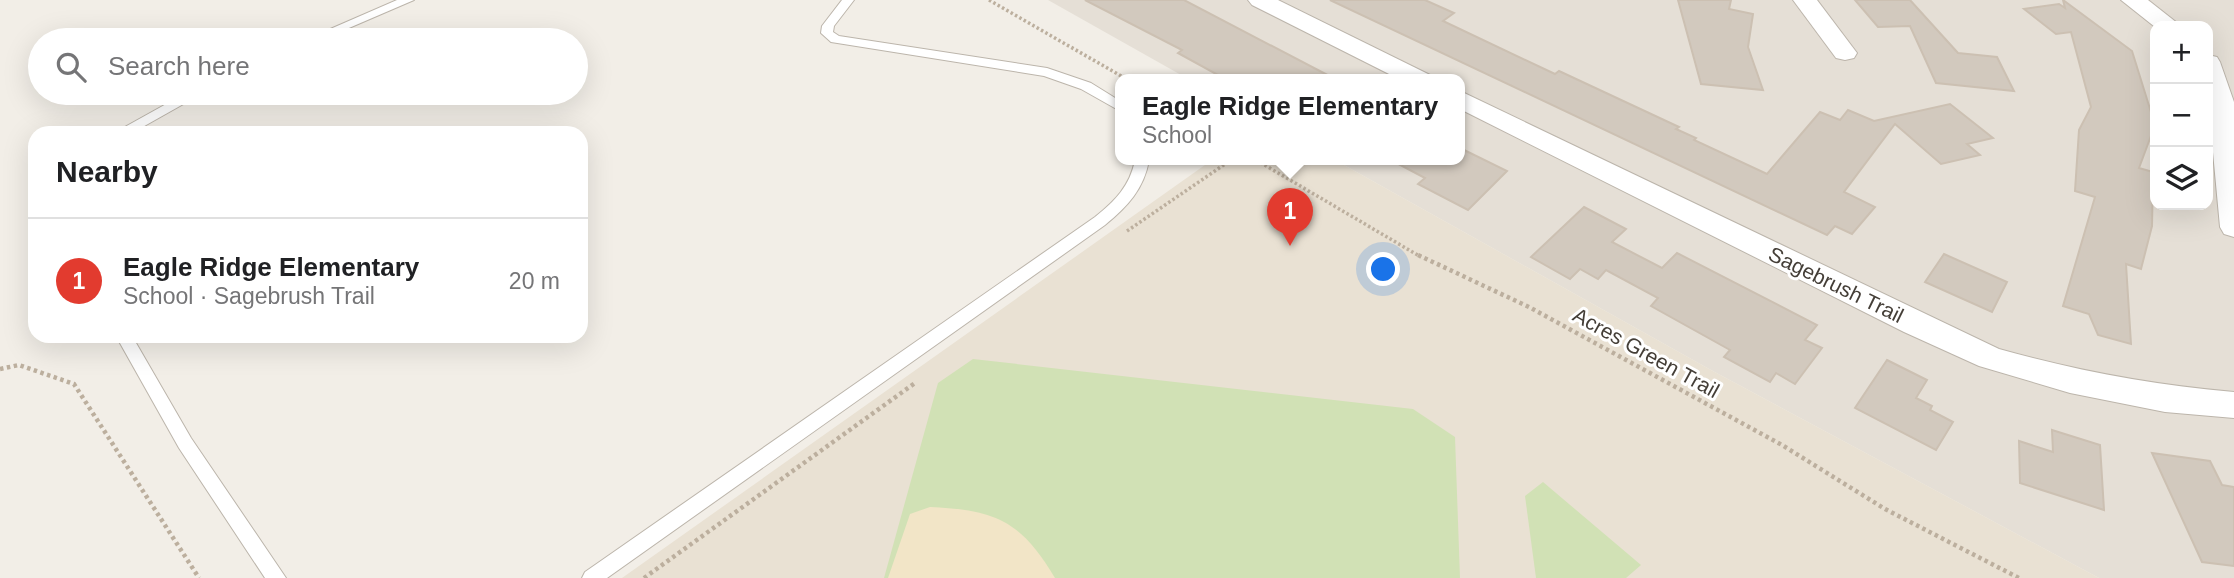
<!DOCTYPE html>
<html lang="en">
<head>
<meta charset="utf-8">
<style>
  :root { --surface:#fff; --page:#f6f6f6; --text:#202124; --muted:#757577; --line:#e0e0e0; --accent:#e23b2f }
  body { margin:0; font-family:Helvetica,sans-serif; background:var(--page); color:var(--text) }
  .controls { position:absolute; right:21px; top:21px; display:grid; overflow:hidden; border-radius:14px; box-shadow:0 7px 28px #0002 }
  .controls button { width:63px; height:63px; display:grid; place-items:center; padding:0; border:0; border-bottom:2px solid var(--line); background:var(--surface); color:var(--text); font:35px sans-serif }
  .you { position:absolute; left:1384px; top:270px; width:24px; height:24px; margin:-18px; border:5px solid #fff; border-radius:50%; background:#1a73e8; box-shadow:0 0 0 10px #1a73e833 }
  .badge { display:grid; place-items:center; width:46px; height:46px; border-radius:50%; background:var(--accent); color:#fff; font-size:23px; font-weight:700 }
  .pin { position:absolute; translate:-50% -58px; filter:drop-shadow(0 2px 4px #0008) }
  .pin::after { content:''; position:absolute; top:37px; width:24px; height:21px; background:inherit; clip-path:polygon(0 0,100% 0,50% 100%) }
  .popup { position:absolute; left:1115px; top:74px; width:350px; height:91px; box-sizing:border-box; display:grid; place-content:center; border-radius:14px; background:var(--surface); filter:drop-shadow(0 2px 5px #0005); font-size:23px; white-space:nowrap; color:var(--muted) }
  .popup b { font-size:26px; color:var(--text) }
  .popup::after { content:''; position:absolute; left:50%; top:100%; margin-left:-14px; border:14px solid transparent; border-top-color:var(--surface) }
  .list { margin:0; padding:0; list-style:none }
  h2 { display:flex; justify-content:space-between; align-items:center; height:91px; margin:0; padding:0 28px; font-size:30px }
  h2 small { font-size:23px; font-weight:400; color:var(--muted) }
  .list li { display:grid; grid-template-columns:46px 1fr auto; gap:21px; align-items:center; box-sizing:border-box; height:126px; padding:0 28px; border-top:2px solid var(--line) }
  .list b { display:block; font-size:26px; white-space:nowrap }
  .list p { margin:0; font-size:23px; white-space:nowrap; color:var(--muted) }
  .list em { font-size:23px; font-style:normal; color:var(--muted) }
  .icon { flex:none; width:38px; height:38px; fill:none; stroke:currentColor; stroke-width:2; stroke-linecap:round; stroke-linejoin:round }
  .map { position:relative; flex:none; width:2234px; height:578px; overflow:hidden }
  .search { position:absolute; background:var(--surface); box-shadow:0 7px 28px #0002; left:28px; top:28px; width:560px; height:77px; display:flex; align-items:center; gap:18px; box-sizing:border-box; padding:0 24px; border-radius:38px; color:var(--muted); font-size:26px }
  .panel { position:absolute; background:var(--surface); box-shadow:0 7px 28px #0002; left:28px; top:126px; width:560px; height:217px; border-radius:21px }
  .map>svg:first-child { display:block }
  .residential { fill:#e5dfd6; fill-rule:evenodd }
  .education { fill:#e9e1d3 }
  .green { fill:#d1e1b5 }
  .sand { fill:#f2e5c7 }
  .building { fill:#d2c9be; stroke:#ccc0b2; stroke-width:2 }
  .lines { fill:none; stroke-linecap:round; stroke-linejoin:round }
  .lane-casing { stroke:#bcb5ab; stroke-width:2 }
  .street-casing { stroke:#bcb5ab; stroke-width:2 }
  .path-far1 { stroke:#bcaf9e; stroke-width:3.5; stroke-dasharray:2.5 2.5; stroke-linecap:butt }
  .path { stroke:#bcaf9e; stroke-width:4.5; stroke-dasharray:3.5 3.5; stroke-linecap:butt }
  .lane { fill:#fff; fill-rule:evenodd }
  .street { fill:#fff; fill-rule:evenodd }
  .labels { text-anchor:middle; stroke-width:6; stroke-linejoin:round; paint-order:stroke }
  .street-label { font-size:21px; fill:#443e37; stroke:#fff }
</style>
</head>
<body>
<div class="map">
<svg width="2234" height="578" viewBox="0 0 2234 578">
  <rect width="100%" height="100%" fill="#f2eee7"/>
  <!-- residential -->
  <path class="residential" d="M 1048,0 L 2234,0 L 2234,578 L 2099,578 L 1711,370 L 1335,160 L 1460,160 L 1460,80 L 1190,80 ZM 2155,26 L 2208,26 L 2208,205 L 2155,205 Z"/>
  <!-- education -->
  <path class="education" d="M 1212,160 L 1335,160 L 1711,370 L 2099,578 L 622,578 Z"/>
  <!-- green -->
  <g class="green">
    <path d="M 973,359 L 1413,409 L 1455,437 L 1460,578 L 884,578 L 938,383 Z"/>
    <path d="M 1543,482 L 1641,565 L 1626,578 L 1536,578 L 1525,496 Z"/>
  </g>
  <!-- sand -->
  <path class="sand" d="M 930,507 C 996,510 1021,521 1055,578 L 888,578 L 910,514 Z"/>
  <!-- building -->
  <g class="building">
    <path d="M 1085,0 L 1184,0 L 1337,80 L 1227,80 L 1178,53 L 1182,50 Z"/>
    <path d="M 1330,0 L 1425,0 L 1454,13 L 1443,21 L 1555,74 L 1559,71 L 1679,127 L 1676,129 L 1696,138 L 1694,140 L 1767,174 L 1820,112 L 1840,120 L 1848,110 L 1874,121 L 1950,104 L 1993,138 L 1967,144 L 1980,155 L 1941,164 L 1895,124 L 1844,192 L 1875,207 L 1852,234 L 1835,226 L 1827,235 Z"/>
    <path d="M 1678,0 L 1731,0 L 1729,9 L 1753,14 L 1748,47 L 1763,90 L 1701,84 Z"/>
    <path d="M 1855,0 L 1910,0 L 1958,53 L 1997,57 L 2014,91 L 1936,83 L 1910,26 L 1878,27 Z"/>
    <path d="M 2063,0 L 2132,51 L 2155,125 L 2139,168 L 2153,172 L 2152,226 L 2141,269 L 2126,264 L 2131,344 L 2098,335 L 2089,314 L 2063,306 L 2095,197 L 2075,191 L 2079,130 L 2091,107 L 2071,32 L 2056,34 L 2024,9 L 2059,4 L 2065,8 Z"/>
    <path d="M 1460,148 L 1507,171 L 1468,210 L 1418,184 L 1425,178 L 1391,160 L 1460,160 Z"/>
    <path d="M 1584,207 L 1626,229 L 1612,242 L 1662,268 L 1677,253 L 1817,325 L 1805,340 L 1822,348 L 1795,384 L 1776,373 L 1770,382 L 1724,357 L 1730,350 L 1651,306 L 1658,298 L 1606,270 L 1598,279 L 1580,269 L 1570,279 L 1531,257 Z"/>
    <path d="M 1944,254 L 2007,282 L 1992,312 L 1925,282 Z"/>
    <path d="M 1887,360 L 1927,380 L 1916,398 L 1932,406 L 1930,410 L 1953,422 L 1936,450 L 1855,408 Z"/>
    <path d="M 2052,430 L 2100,445 L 2104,510 L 2020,483 L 2019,441 L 2053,452 Z"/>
    <path d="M 2152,453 L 2210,461 L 2222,485 L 2234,487 L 2234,566 L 2202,562 Z"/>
  </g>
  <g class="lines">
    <!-- lane casing -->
    <g class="lane-casing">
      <g id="lane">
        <path d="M 397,0 L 414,0 L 321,40 L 305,40 Z"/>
        <path d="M 842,0 L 854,0 L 834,26 L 833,32 L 839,36 L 1047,68 L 1091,83 L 1120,101 L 1120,111 L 1081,89 L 1044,76 L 831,42 L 821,33 L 822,26 Z"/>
        <path d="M 186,93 L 203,93 L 132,133 L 114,133 Z"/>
        <path d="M 1135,160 L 1149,160 C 1144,189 1127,207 1105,225 L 607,578 L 582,578 L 585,572 L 1095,217 C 1115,201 1130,186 1135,160 Z"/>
        <path d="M 116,336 L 132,336 L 191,438 L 286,578 L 265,578 L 179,448 Z"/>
      </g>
    </g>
    <!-- street casing -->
    <g class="street-casing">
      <g id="street">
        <path d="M 1248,0 L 1278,0 L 1430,75 L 1433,80 L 1401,80 L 1252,5 Z"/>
        <path d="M 1793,0 L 1817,0 L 1857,53 L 1854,58 L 1845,60 L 1836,58 Z"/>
        <path d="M 2121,0 L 2148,0 L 2181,26 L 2155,27 Z"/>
        <path d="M 2208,55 L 2217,57 L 2220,62 L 2234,102 L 2234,237 L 2224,234 L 2220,227 L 2208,99 Z"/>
        <path d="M 1460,91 L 1999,349 C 2077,371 2153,385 2234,392 L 2234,418 L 2165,412 L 2070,393 L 1979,366 L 1904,332 L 1460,109 Z"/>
      </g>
    </g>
    <!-- path-far1 -->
    <g class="path-far1">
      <path d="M 989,0 L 1128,80"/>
      <path d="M 1256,160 L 1421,257"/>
      <path d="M 1127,231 L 1231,160"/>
    </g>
    <!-- path -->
    <g class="path">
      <path d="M 1418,255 L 1529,307 L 1782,445 L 1885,509 L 2019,578"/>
      <path d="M 0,369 L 19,365 L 74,384 L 199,578"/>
      <path d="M 644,578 L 915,383"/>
    </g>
    <!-- lane -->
    <use href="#lane" class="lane"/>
    <!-- street -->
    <use href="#street" class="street"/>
  </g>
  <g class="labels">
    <!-- street labels -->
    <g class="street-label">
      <text transform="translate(1836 285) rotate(26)" y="7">Sagebrush Trail</text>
      <text transform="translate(1646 353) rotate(29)" y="7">Acres Green Trail</text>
    </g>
  </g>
</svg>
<div class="controls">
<button>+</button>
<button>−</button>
<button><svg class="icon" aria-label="layers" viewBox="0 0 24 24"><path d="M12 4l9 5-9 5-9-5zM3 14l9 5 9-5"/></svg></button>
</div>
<div class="you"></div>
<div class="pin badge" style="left:1290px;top:246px">1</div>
<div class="popup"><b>Eagle Ridge Elementary</b>School</div>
<div class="search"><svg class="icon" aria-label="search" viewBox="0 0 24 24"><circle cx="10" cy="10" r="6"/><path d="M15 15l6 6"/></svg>Search here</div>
<section class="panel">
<h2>Nearby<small></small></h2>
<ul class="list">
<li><span class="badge">1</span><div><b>Eagle Ridge Elementary</b><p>School · Sagebrush Trail</p></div><em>20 m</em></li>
</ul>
</section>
</div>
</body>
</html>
